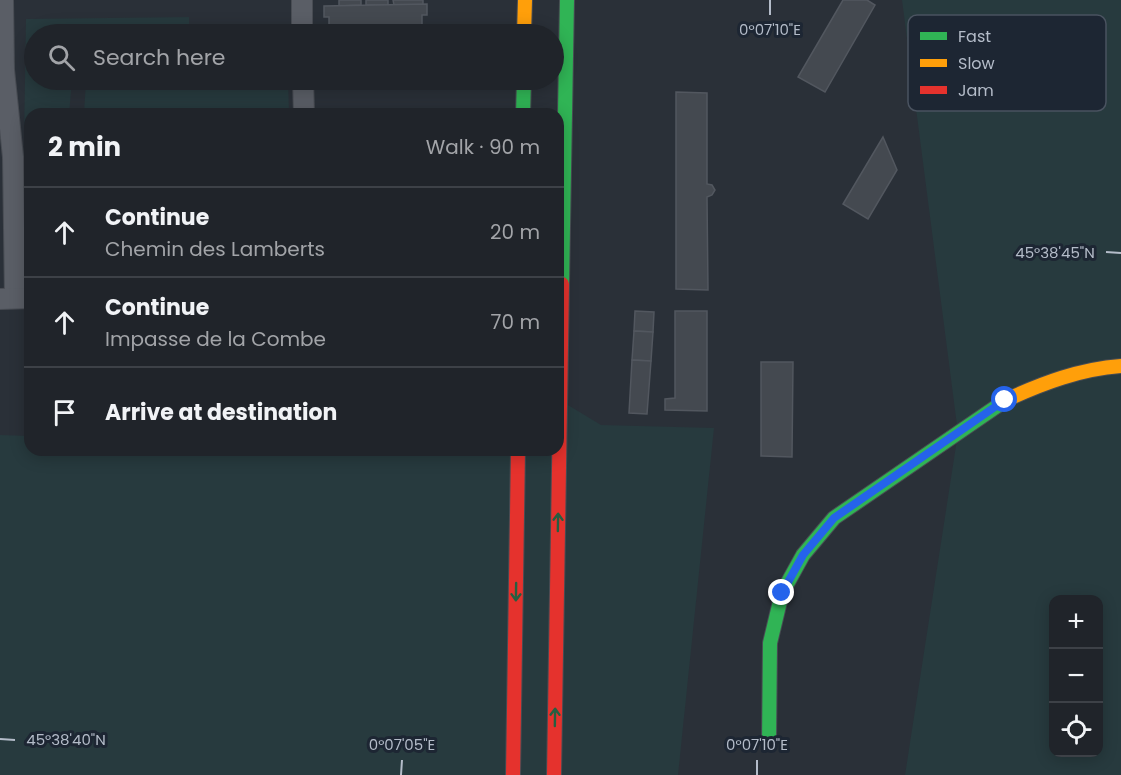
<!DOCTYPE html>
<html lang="en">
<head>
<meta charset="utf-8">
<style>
  :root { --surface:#20242a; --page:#2d3036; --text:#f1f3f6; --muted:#a2a4a8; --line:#3d4147 }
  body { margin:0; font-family:Poppins,sans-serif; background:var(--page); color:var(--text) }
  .controls { position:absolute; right:18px; bottom:18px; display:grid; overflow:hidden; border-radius:12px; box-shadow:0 3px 15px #0003 }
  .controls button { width:54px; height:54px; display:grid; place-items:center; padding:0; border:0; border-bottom:2px solid var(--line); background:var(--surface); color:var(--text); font:30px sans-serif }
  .stop { position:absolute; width:18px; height:18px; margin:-14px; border:4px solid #2563eb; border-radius:50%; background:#fff }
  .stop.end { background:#2563eb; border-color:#fff; box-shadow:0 2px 6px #0008 }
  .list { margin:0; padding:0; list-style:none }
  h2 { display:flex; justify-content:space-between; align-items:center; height:78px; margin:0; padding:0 24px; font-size:26px }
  h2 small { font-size:20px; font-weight:400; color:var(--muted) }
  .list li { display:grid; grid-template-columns:39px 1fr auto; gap:18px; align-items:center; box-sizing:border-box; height:90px; padding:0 24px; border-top:2px solid var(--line) }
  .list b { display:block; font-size:22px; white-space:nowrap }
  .list p { margin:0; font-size:20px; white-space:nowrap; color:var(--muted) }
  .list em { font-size:20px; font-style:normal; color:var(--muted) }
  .icon { flex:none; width:33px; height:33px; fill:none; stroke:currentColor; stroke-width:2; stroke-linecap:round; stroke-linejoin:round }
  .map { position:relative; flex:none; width:1121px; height:775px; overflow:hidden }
  .search { position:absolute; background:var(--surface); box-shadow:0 3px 15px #0003; left:24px; top:24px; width:540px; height:66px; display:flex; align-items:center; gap:15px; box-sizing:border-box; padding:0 21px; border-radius:33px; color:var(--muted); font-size:22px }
  .panel { position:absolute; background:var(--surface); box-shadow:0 3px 15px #0003; left:24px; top:108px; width:540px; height:348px; border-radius:18px }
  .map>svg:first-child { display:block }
  .green { fill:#273a3e; fill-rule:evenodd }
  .building { fill:#444950; stroke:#52575f; stroke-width:1.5 }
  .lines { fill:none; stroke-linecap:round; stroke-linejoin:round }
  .street-casing { stroke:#484c53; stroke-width:22 }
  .fast-casing { stroke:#484c53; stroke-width:16 }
  .slow-casing { stroke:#484c53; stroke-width:16 }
  .jam-casing { stroke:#484c53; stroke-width:16 }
  .street { stroke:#5a5e66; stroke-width:20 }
  .fast { stroke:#30b455; stroke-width:14 }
  .slow { stroke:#ff9f0a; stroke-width:14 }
  .jam { stroke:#e5322d; stroke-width:14 }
  .oneway { stroke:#255f41 }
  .route { stroke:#2563eb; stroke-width:8 }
  .ticks { fill:none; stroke:#b4bcc9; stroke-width:2 }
  .key { fill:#1d2633; stroke:#4a5360; stroke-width:1.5 }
  .key-label { font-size:16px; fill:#b4bcc9 }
  .ticks-label { font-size:15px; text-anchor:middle; fill:#b4bcc9; stroke:#1d2633; stroke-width:6; stroke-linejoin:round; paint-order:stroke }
</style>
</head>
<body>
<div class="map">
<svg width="1121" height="775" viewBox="0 0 1121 775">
  <rect width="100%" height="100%" fill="#2a3038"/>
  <!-- green -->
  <g class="green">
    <path d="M 902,0 L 1121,0 L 1121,775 L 905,775 L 958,433 ZM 1054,600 L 1098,600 L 1098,752 L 1054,752 Z"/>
    <path d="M 189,17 L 189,34 L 89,34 L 89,27 L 77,26 L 76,34 L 34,34 L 34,80 L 72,80 L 69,114 L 30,114 L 30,139 L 24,141 L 26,19 Z"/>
    <path d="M 86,80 L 288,80 L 289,114 L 84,114 Z"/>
    <path d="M 558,399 L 601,425 L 714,428 L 678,775 L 0,775 L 0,435 L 30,436 L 30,450 L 558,450 Z"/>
  </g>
  <!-- building -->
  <g class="building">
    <path d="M 339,0 L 361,0 L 361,5 L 339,6 Z"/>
    <rect x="366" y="0" width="22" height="5"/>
    <path d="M 393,0 L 423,0 L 423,5 L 394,5 Z"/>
    <path d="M 843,0 L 867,0 L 875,5 L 825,92 L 798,77 Z"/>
    <path d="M 427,4 L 427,15 L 422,15 L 422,26 L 329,27 L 329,17 L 324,17 L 324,6 Z"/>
    <path d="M 676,92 L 707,93 L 707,184 L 712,185 L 715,190 L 712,195 L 707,197 L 708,290 L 676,289 Z"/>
    <path d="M 883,137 L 897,170 L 868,219 L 843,204 Z"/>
    <path d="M 635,311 L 654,312 L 653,332 L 634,331 Z"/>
    <path d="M 675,311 L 707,311 L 707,411 L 665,410 L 665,399 L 675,398 Z"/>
    <path d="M 634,331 L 653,332 L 651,361 L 632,360 Z"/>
    <path d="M 632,360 L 651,361 L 647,414 L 629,413 Z"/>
    <path d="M 761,362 L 793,362 L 792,457 L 761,456 Z"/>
  </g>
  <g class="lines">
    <!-- street casing -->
    <g class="street-casing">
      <g id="street">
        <path d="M 3,0 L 4,70 L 13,157 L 15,298"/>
        <path d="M 302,0 L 302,34"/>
        <path d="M 303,80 L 304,114"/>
        <path d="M 0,299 L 30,298"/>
      </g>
    </g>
    <!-- fast casing -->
    <g class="fast-casing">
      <g id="fast">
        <path d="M 523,114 L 524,80"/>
        <path d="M 562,284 L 567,0"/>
        <path d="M 769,743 L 770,643 L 782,593 L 803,555 L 834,518 L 1006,400"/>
      </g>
    </g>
    <!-- slow casing -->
    <g class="slow-casing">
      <g id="slow">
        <path d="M 524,34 L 525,0"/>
        <path d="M 1006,400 C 1043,383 1080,369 1121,366"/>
      </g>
    </g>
    <!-- jam casing -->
    <g class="jam-casing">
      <g id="jam">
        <path d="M 513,775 L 518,450"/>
        <path d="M 554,775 L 562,284"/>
      </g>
    </g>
    <!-- street -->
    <use href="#street" class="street"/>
    <!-- fast -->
    <use href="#fast" class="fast"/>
    <!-- slow -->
    <use href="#slow" class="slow"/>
    <!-- jam -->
    <use href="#jam" class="jam"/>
  </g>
  <!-- one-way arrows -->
  <defs><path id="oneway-shaft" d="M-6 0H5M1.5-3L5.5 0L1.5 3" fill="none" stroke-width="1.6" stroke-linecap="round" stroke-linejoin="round" transform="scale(1.5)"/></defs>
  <g class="oneway">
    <use href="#oneway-shaft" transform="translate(558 522) rotate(-89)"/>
    <use href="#oneway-shaft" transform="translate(516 592) rotate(91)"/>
    <use href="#oneway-shaft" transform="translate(555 717) rotate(-89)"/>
  </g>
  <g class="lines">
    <!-- route -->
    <path class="route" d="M 782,593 L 803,555 L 834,518 L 1005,400"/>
  </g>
  <!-- ticks -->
  <path class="ticks" d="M 770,15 L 770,0M 1106,252 L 1121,253M 0,739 L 15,740M 401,775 L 402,760M 757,775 L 757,760"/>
  <!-- legend -->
  <rect x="908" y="15" width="198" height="96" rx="9" class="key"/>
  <rect x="920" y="32" width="27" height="8" fill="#30b455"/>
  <rect x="920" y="59" width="27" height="8" fill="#ff9f0a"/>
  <rect x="920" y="86" width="27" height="8" fill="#e5322d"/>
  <g class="key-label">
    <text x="958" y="42">Fast</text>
    <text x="958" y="69">Slow</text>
    <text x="958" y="96">Jam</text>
  </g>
  <g class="ticks-label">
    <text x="770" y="35">0°07'10"E</text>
    <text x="1055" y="258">45°38'45"N</text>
    <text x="66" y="745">45°38'40"N</text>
    <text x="402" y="750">0°07'05"E</text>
    <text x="757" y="750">0°07'10"E</text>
  </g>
</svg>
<div class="controls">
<button>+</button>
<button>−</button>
<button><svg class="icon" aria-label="locate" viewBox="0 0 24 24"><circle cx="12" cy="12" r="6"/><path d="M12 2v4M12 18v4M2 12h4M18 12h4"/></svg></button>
</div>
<div class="stop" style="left:1005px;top:400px"></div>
<div class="stop end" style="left:782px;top:593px"></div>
<div class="search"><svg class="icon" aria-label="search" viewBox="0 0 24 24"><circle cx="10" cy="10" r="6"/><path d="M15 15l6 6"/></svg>Search here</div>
<section class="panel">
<h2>2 min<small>Walk · 90 m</small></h2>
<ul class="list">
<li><svg class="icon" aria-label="ahead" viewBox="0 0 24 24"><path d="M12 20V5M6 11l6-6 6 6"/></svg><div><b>Continue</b><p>Chemin des Lamberts</p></div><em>20 m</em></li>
<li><svg class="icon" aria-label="ahead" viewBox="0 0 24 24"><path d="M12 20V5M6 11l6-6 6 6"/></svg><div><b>Continue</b><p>Impasse de la Combe</p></div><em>70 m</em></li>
<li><svg class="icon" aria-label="arrive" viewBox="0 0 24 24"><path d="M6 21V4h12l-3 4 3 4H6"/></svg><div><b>Arrive at destination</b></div></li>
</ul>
</section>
</div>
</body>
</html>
